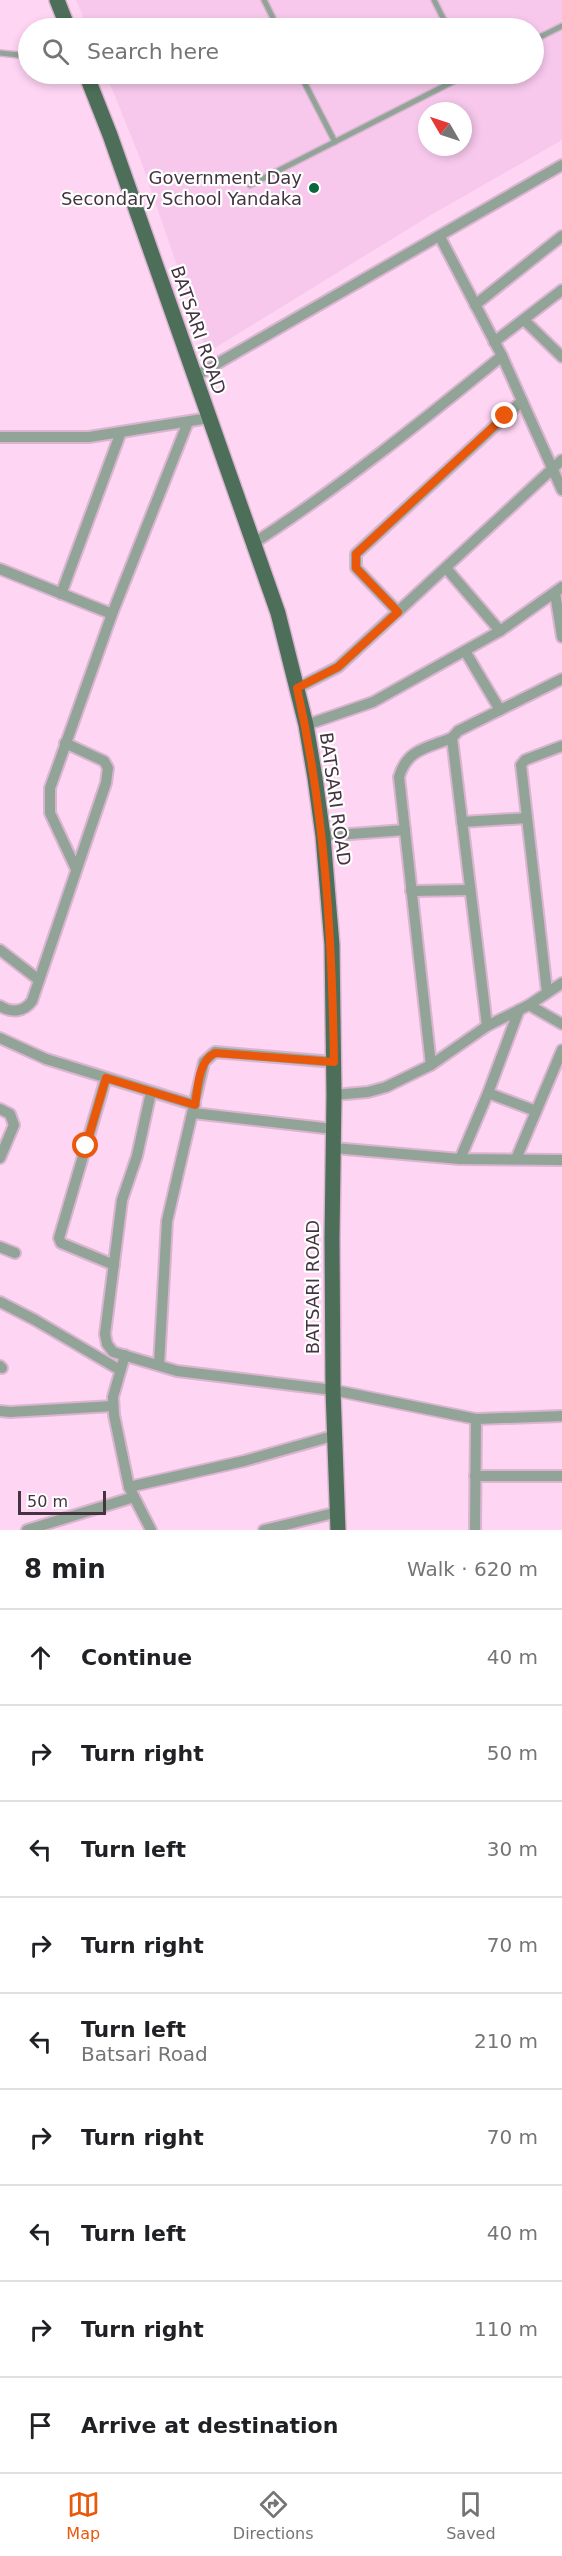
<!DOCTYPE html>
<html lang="en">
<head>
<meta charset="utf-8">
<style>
  :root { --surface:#fff; --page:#f2f2f2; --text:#202124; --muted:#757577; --line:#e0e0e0; --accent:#ea580c }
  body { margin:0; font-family:"DejaVu Sans",sans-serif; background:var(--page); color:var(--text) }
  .compass { position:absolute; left:418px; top:102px; width:54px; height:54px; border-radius:50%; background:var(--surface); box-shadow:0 3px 9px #0003; rotate:309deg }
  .scale { position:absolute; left:18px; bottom:15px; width:88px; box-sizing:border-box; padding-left:6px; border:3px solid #443440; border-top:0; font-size:16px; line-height:21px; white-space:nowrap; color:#443440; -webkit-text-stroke:4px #fff; paint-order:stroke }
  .stop { position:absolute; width:18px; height:18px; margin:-14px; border:4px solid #ea580c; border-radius:50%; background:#fff }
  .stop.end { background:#ea580c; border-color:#fff; box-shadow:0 2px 6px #0008 }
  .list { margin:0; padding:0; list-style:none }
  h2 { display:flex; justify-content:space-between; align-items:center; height:78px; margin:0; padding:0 24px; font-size:26px }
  h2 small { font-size:20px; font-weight:400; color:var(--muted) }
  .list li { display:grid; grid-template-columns:39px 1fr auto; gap:18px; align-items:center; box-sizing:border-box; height:96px; padding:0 24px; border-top:2px solid var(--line) }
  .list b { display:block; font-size:22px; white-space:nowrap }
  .list p { margin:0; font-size:20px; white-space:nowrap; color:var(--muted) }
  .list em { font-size:20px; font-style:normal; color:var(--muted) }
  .icon { flex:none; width:33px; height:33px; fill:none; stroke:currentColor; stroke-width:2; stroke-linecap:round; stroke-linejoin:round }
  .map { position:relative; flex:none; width:562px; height:1530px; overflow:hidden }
  .search { position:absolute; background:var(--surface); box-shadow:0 3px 9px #0003; left:18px; right:18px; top:18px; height:66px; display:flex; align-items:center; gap:15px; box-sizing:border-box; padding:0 21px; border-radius:33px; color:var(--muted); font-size:22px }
  .sheet { height:942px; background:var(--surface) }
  nav { display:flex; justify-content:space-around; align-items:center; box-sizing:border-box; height:84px; border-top:2px solid var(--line); background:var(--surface); font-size:16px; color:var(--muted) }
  nav a { display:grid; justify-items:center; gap:3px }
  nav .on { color:var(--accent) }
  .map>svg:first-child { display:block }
  .built { fill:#f7c8ec; fill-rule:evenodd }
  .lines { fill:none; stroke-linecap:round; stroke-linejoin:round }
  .service-casing { stroke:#dab5d0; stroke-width:8 }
  .minor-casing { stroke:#dab5d0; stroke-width:14 }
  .primary-casing { stroke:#dab5d0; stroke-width:18 }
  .service { stroke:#92a497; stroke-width:5 }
  .minor { stroke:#92a497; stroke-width:10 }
  .primary { stroke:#4d6f59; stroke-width:15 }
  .route { stroke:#ea580c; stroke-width:8 }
  .poi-dot { fill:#08673b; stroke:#fff; stroke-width:2 }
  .labels { text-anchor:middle; stroke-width:4.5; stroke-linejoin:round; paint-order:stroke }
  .poi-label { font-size:18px; fill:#443440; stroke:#fff; text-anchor:end }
  .street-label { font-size:18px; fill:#443440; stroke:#fff }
</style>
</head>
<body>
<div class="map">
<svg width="562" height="1530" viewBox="0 0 562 1530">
  <rect width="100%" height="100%" fill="#ffd5f4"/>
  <!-- built -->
  <path class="built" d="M 76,0 L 562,0 L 562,140 L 431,215 L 207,353 L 141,161 L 106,74 L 534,74 L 534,28 L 88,28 ZM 427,111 L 463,111 L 463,147 L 427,147 Z"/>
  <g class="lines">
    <!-- service casing -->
    <g class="service-casing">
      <g id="service">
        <path d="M 264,0 L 278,28"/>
        <path d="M 434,0 L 448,28"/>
        <path d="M 534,40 L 562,26"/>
        <path d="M 0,53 L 28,56"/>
        <path d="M 300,74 L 335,142"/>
        <path d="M 250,185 L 468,74"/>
      </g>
    </g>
    <!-- minor casing -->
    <g class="minor-casing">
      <g id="minor">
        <path d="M 440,237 L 502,356 L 562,490"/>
        <path d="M 475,305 L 562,236"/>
        <path d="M 524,320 L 562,357"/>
        <path d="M 494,342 L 562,290"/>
        <path d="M 194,377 L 562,165"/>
        <path d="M 0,437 L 89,437 L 209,418"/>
        <path d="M 254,543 C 341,486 421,422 502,356"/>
        <path d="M 446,568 L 500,631"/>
        <path d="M 0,569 L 112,614"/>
        <path d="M 555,593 L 562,637"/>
        <path d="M 61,594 L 121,432"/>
        <path d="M 398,612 L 356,568 L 356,554 L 522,401"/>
        <path d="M 465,651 L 500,710"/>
        <path d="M 297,688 L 338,667 L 562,460"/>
        <path d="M 306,725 L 373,702 L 500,631 L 562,587"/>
        <path d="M 462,822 L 527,818"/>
        <path d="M 323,836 L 405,830"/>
        <path d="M 76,869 L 50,813 L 50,788 L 112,614 L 188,422"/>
        <path d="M 411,891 L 470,890"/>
        <path d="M 0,950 L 39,980"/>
        <path d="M 547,992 L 521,765 L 525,760 L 562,746"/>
        <path d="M 529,1005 L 562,1024"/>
        <path d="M 0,1006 C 12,1013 24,1012 32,1001 L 106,783 L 108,768 L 104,761 L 65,743"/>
        <path d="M 487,1026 L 452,738 L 458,731 L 562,679"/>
        <path d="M 0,1038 L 46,1059 L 195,1105"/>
        <path d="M 431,1065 L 399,777 C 407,749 427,748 452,738"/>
        <path d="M 106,1078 L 59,1238 L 61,1243 L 114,1265"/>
        <path d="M 151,1092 L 137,1156 L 122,1200 L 105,1334 L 107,1344 L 113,1352 L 177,1371 L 333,1390 L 476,1419 L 562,1416"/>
        <path d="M 488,1093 L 536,1111"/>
        <path d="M 334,1095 L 368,1092 L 386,1087 L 431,1065 L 487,1026 L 529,1005 L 562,983"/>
        <path d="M 0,1109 L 10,1114 L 14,1125 L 0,1158"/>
        <path d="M 193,1113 L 333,1129"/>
        <path d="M 334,1148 L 460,1159 L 562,1160"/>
        <path d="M 460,1159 L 488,1093 L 519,1010"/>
        <path d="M 516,1159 L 562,1050"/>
        <path d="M 0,1247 L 15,1253"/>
        <path d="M 0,1302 L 35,1320 L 120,1370"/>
        <path d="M 125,1355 L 113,1397 L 114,1415 L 129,1487 L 151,1530"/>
        <path d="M 159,1365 L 167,1221 L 204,1062 L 215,1052 L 334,1062"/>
        <path d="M 0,1366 L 2,1368"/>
        <path d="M 0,1411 L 10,1412 L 113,1406"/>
        <path d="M 475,1476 L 562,1476"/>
        <path d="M 129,1487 L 244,1461 L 336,1435"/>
        <path d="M 27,1530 L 134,1497"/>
        <path d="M 264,1530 L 338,1512"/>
        <path d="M 475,1530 L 476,1419"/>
      </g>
    </g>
    <!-- primary casing -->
    <g class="primary-casing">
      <g id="primary">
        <path d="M 57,0 L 68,28"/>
        <path d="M 86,74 L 110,135 L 278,613 L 306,725 L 315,778 L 323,836 L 332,945 L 334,1095 L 332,1237 L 333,1390 L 338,1530"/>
      </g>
    </g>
    <!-- service -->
    <use href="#service" class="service"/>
    <!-- minor -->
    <use href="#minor" class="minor"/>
    <!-- primary -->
    <use href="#primary" class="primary"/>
  </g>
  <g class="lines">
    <!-- route -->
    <path class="route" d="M 86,1146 L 106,1078 L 195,1105 C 198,1088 198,1061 215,1053 L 334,1062 C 332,936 325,812 297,688 L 338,667 L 398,612 L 356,568 L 356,554 L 505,416"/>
  </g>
  <!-- markers -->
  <circle class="poi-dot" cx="314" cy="188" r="6"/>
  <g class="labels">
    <!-- poi labels -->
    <g class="poi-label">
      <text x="302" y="184">Government Day<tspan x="302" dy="21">Secondary School Yandaka</tspan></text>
    </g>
    <!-- street labels -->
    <g class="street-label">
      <text transform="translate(198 330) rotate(71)" y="6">BATSARI ROAD</text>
      <text transform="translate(335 799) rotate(82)" y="6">BATSARI ROAD</text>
      <text transform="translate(313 1287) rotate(-90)" y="6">BATSARI ROAD</text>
    </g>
  </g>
</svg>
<svg class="compass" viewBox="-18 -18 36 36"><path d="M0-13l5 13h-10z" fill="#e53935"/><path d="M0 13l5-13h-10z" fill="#757577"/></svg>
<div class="scale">50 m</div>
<div class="stop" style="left:86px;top:1146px"></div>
<div class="stop end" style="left:505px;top:416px"></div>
<div class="search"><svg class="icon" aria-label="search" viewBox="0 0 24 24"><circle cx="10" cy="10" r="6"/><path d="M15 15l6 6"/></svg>Search here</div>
</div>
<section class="sheet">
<h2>8 min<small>Walk · 620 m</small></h2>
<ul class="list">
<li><svg class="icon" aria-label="ahead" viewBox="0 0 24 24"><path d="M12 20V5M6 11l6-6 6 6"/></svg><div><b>Continue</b></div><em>40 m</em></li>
<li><svg class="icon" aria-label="right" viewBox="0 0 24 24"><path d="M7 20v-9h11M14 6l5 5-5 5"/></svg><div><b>Turn right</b></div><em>50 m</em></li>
<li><svg class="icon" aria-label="left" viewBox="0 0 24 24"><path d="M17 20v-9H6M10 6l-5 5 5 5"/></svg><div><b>Turn left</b></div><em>30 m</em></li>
<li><svg class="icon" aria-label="right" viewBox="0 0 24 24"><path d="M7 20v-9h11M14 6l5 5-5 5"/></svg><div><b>Turn right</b></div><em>70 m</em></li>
<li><svg class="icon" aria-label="left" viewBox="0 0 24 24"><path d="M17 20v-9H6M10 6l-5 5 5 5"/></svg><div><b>Turn left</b><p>Batsari Road</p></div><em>210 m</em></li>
<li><svg class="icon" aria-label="right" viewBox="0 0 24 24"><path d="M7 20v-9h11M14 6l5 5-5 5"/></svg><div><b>Turn right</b></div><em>70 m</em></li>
<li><svg class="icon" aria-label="left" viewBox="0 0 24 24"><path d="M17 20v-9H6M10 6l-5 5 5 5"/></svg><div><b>Turn left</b></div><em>40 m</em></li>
<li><svg class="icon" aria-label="right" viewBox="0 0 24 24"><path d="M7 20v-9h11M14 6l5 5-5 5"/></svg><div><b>Turn right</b></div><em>110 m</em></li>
<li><svg class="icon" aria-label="arrive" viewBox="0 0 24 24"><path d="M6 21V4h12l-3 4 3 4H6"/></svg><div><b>Arrive at destination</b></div></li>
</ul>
</section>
<nav>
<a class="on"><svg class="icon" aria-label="map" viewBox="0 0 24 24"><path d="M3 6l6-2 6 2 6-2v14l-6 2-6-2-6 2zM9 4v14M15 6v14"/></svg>Map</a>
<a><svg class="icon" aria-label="directions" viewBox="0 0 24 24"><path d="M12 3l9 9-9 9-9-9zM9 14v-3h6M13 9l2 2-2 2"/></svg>Directions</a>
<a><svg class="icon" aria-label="saved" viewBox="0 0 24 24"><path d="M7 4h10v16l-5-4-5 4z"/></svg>Saved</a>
</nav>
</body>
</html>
